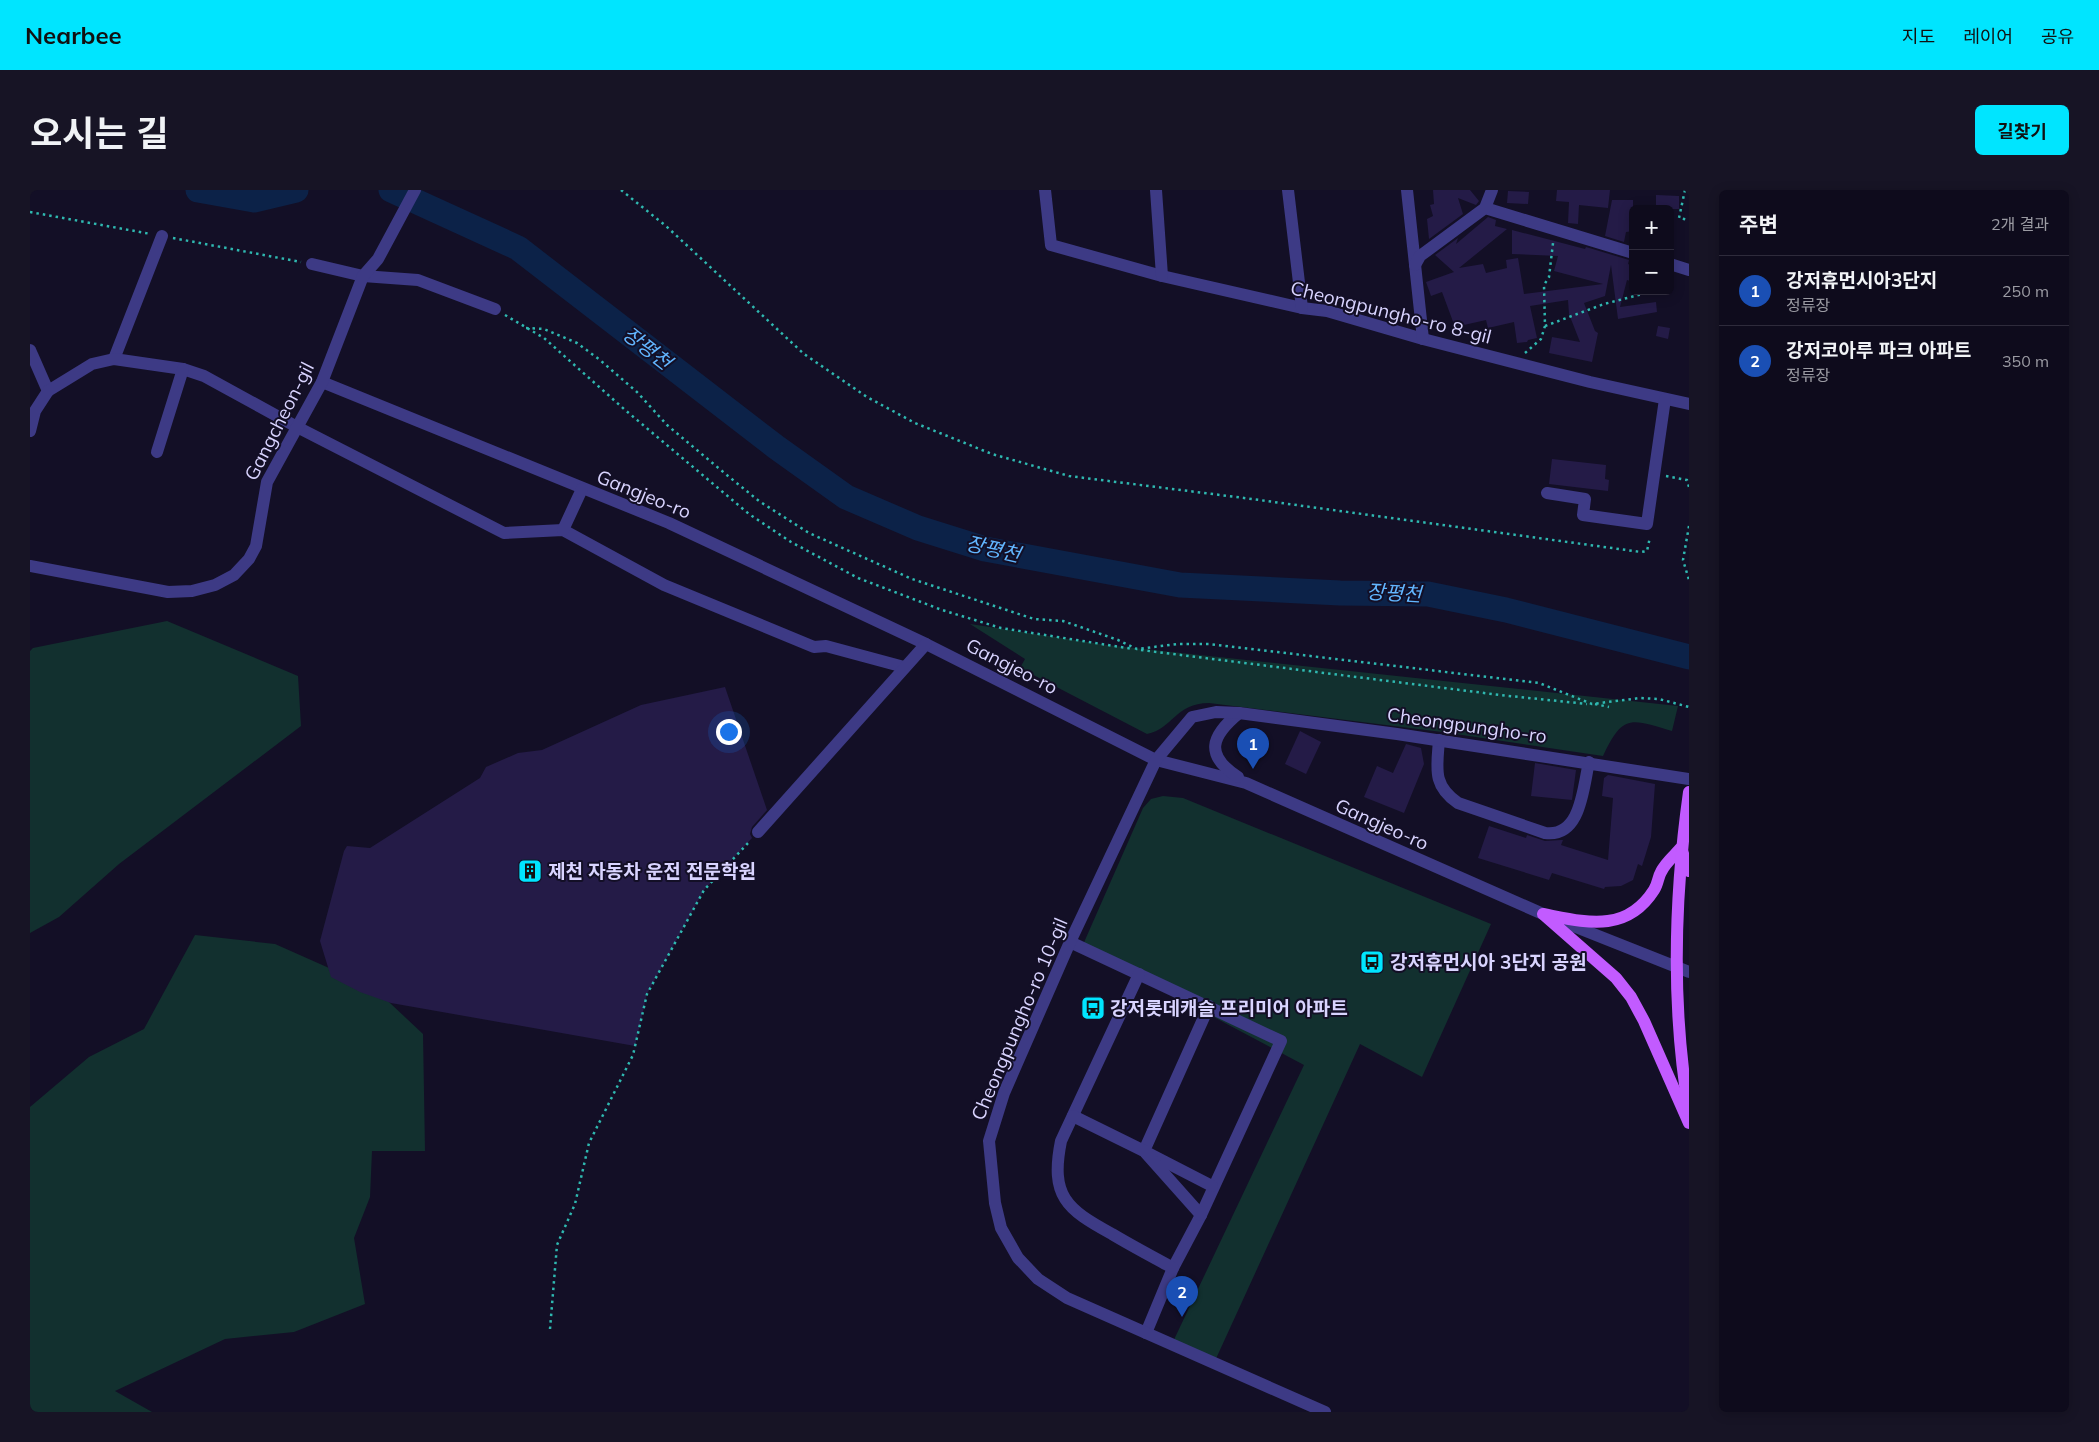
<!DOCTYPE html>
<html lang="ko">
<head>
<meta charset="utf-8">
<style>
  :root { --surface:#0e0b1c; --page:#171425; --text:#f1f3f6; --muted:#9b9ba3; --line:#2e2b3b; --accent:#00e5ff }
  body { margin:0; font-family:Mulish,"Noto Sans KR",sans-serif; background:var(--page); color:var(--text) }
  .controls { position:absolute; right:15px; top:15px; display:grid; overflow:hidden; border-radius:8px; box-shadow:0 2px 12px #0003 }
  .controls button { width:45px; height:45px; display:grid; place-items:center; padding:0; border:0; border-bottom:1px solid var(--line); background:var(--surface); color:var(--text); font:25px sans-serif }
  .you { position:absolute; left:698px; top:541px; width:18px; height:18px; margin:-12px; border:4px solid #fff; border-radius:50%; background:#1a73e8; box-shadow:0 0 0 8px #1a73e833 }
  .badge { display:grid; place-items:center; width:32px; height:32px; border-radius:50%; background:var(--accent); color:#fff; font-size:16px; font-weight:700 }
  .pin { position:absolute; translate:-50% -41px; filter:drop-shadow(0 1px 2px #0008) }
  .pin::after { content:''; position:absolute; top:26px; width:18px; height:15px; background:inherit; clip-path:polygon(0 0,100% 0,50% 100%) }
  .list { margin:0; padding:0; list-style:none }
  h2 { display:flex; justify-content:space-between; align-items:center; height:65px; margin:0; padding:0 20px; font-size:21px }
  h2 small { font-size:16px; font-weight:400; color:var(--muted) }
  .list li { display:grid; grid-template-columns:32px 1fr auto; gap:15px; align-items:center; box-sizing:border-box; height:70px; padding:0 20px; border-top:1px solid var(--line) }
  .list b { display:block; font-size:19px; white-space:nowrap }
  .list p { margin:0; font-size:16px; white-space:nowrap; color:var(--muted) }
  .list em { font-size:16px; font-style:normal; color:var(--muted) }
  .map { position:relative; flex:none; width:1659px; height:1222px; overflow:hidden; border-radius:8px }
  header { display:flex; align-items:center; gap:30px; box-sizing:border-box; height:70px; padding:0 25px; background:var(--accent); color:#111 }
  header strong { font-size:24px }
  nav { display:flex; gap:28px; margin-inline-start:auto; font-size:18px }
  .intro { display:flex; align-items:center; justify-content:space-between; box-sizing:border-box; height:120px; padding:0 30px }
  h1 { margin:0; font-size:35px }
  .button { padding:12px 22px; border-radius:8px; background:var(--accent); color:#111; font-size:18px; font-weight:700 }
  main { display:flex; gap:30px; padding:0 30px }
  aside { flex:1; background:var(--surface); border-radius:8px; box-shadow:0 2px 12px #0003 }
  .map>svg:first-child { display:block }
  .green { fill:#12302f }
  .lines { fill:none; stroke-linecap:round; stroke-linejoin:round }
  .river { stroke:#0c2248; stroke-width:25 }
  .building { fill:#241b47 }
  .path { stroke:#2fb8b0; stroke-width:2.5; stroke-dasharray:2.5 4; stroke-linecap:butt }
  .minor { stroke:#3d3a85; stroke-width:12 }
  .major { stroke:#c25bff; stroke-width:12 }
  .labels { text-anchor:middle; stroke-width:4; stroke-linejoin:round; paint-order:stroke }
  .street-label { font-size:19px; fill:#d9d4ff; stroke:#130f26 }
  .poi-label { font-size:19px; font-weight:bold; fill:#d9d4ff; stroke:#130f26; text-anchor:start }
  .water-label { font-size:20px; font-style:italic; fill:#62b6ff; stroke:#130f26 }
</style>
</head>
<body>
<header>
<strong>Nearbee</strong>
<nav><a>지도</a><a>레이어</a><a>공유</a></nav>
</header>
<div class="intro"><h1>오시는 길</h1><a class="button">길찾기</a></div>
<main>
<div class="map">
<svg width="1659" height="1222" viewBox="0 0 1659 1222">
  <rect width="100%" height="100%" fill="#130f26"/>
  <!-- green -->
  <g class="green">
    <path d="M 137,431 L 268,486 L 271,536 L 89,674 L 29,727 L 0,743 L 0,461 L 3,458 Z"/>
    <path d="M 940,434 L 1077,455 L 1648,516 L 1642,541 C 1601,529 1593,523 1573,566 L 1412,542 L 1179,513 C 1145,513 1143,539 1117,544 L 990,478 L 995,469 Z"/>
    <path d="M 1133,606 L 1153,608 L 1461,734 L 1392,887 L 1330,854 L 1184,1173 L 1141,1156 L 1274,875 L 1052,757 L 1113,618 L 1121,609 Z"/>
    <path d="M 165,745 L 245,754 L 344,798 L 393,844 L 395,961 L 342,961 L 340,1007 L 324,1048 L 335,1114 L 264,1142 L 195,1149 L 85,1201 L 122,1222 L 0,1222 L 0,917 L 59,867 L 114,839 Z"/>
  </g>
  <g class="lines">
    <!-- river -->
    <g class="river">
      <path d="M 168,0 L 224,10 L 266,0"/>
      <path d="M 361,0 L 488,58 L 746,257 L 816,307 L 888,338 L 955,359 L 1150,395 L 1310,403 L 1398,404 L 1476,420 L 1659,467"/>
    </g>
  </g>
  <!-- building -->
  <g class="building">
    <path d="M 1403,0 L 1440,0 L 1449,11 L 1446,15 L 1428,8 L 1433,24 L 1399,49 L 1397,29 L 1403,26 L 1400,15 L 1404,14 Z"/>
    <path d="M 1527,0 L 1580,0 L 1578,18 L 1549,15 L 1548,34 L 1538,33 L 1539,12 L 1526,11 Z"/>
    <path d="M 1478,1 L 1499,2 L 1498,14 L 1477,13 Z"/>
    <path d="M 1626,5 L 1649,6 L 1649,19 L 1626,19 Z"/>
    <path d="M 1582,10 L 1603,10 L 1603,41 L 1596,42 L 1594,52 L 1575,46 Z"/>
    <path d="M 1458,27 L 1466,30 L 1465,36 L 1477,39 L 1429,78 L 1453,74 L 1456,83 L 1477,78 L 1476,70 L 1488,68 L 1494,104 L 1573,94 L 1524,81 L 1528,66 L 1482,64 L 1482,40 L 1555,59 L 1556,57 L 1599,70 L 1598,74 L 1603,76 L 1603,92 L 1597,90 L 1590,117 L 1626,112 L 1627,122 L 1588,129 L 1581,75 L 1575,106 L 1554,113 L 1565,141 L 1568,143 L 1562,172 L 1519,163 L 1522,147 L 1550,152 L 1539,124 L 1538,110 L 1500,116 L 1507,148 L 1498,150 L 1497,152 L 1487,153 L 1484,132 L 1458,138 L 1456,130 L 1425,137 L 1412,102 L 1401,106 L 1396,92 L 1424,82 L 1405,65 L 1428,48 L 1426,54 Z"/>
    <path d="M 1628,136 L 1640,138 L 1638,149 L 1626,146 Z"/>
    <path d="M 1522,269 L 1576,275 L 1575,289 L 1579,290 L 1578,301 L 1519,294 Z"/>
    <path d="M 695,497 L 737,620 L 722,637 L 720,644 L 722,648 L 674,700 L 617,804 L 605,856 L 361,813 L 330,802 L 301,787 L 290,751 L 314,661 L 317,656 L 340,658 L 450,588 L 456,577 L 488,563 L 512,560 L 611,515 Z"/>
    <path d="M 1270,541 L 1291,552 L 1276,584 L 1255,574 Z"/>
    <path d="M 1376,554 L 1391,558 L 1394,574 L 1374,623 L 1334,607 L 1347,576 L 1363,583 Z"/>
    <path d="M 1505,573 L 1546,580 L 1542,610 L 1501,606 Z"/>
    <path d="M 1578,585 L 1625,594 L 1621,647 L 1612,676 L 1608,674 L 1603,690 L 1591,696 L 1575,697 L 1574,699 L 1522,683 L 1519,690 L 1448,668 L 1459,636 L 1496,648 L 1497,645 L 1515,651 L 1531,650 L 1533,650 L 1531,655 L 1578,670 L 1583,608 L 1572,606 L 1574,588 Z"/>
  </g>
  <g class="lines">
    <!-- path -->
    <g class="path">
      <path d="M 591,0 L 636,36 L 774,164 L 837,207 L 885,233 L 962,264 L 1039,286 L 1222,309 L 1611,362 L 1617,361 L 1620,347"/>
      <path d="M 1655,0 L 1649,28 L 1659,30"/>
      <path d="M 0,22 L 121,44"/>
      <path d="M 143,48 L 271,72"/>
      <path d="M 475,125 L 514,148 L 594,219 L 719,324 L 761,352 L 828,388 L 912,420 L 971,438 L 1103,459"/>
      <path d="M 1515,136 L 1574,114 L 1624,101"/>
      <path d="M 496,138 L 514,139 L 547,153 L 570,170 L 607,202 L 637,235 L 698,286 L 729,311 L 779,343 L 882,389 L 1004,429 L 1033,431 L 1088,450 L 1107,459 L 1148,454 L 1179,454 L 1509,493 L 1562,514 L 1610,508 L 1629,509 L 1659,517"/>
      <path d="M 1495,163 L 1511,149 L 1515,136 L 1514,95 L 1519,87 L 1523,53"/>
      <path d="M 1636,286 L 1657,290 L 1659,297"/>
      <path d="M 1659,336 L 1653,370 L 1659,390"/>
      <path d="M 1111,460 L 1470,505 L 1557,514"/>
      <path d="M 1565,514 L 1579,517"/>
      <path d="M 520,1139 L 527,1055 L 545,1014 L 559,953 L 603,865 L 617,804 L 674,700 L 720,651"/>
    </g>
    <!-- minor -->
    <g class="minor">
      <path d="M 1015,0 L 1021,55 L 1132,86 L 1272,118 L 1297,121 L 1393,149 L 1560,192 L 1659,214"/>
      <path d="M 1126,0 L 1132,86"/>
      <path d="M 1258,0 L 1272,118"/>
      <path d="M 1377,0 L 1393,149"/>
      <path d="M 1455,18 L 1603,63"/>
      <path d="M 282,74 L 333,86 L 388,90 L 465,119"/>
      <path d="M 1640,74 L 1659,80"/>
      <path d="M 1385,75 L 1390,66 L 1455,18 L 1462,0"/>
      <path d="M 0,160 L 18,201"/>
      <path d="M 84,169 L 132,46"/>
      <path d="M 292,192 L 639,333 L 896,454 L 1126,570 L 1216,593 L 1513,724 L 1659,782"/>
      <path d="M 0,241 L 5,221 L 18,201 L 62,174 L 84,169 L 153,179 L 174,186 L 267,237 L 474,343 L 533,340 L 634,395 L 784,457 L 796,456 L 874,477"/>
      <path d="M 127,262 L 153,179"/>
      <path d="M 1517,303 L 1555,309 L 1553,325 L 1617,334 L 1635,209"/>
      <path d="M 533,340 L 552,299"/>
      <path d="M 0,376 L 138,402 L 162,401 L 185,395 L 204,385 L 219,369 L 226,356 L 237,292 L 292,192 L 333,86 L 348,69 L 385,0"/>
      <path d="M 1409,550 C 1407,578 1402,595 1428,613 L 1515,643 C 1551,648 1553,598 1559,572"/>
      <path d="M 1208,587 C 1174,565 1181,546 1209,523"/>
      <path d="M 728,642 L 896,454"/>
      <path d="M 1040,752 L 1251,851 L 1171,1025 L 1143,1078 L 1116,1143"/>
      <path d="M 1109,784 L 1031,951 C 1020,1006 1036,1019 1082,1044 C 1102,1056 1123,1067 1143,1078"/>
      <path d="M 1179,816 L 1114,961 L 1182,996"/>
      <path d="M 1043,926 L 1114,961 L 1171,1025"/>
      <path d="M 1295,1222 L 1037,1108 L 1008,1089 L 988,1068 L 971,1038 L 965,1013 L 959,951 L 974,903 L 1040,752 L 1126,570 L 1162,527 L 1186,522 L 1209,523 L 1367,544 L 1659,589"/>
    </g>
    <!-- major -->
    <g class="major">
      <path d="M 1659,681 L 1651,658 C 1645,665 1635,673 1631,682 C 1628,687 1628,694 1624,700 C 1596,744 1555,732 1513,724 L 1586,788 L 1601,807 L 1614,831 L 1659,933"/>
      <path d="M 1659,921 C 1641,815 1644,709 1659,602"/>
    </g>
  </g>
  <!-- icons -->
  <defs>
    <g id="building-square" transform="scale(1.25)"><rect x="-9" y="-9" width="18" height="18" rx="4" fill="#00e5ff" stroke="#130f26"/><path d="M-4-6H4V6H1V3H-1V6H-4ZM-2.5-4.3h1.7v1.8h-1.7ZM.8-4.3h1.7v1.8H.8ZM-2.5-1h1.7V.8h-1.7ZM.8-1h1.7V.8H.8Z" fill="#111"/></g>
    <g id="bus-square" transform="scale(1.25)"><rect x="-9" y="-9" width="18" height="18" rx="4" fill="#00e5ff" stroke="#130f26"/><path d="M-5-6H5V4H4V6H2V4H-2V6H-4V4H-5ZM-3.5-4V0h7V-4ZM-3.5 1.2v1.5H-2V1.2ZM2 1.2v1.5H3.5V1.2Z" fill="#111"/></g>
  </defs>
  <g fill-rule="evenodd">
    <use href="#building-square" x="500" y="681"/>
    <use href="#bus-square" x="1342" y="772"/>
    <use href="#bus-square" x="1063" y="818"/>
  </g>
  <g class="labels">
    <!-- street labels -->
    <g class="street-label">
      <text transform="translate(1361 122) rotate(14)" y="7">Cheongpungho-ro 8-gil</text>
      <text transform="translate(249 231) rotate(-63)" y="7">Gangcheon-gil</text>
      <text transform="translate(614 304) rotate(22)" y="7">Gangjeo-ro</text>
      <text transform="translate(982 476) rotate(27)" y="7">Gangjeo-ro</text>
      <text transform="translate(1437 535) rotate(8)" y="7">Cheongpungho-ro</text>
      <text transform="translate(1352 634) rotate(24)" y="7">Gangjeo-ro</text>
      <text transform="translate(989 829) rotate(-67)" y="7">Cheongpungho-ro 10-gil</text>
    </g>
    <!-- poi labels -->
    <g class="poi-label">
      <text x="518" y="688">제천 자동차 운전 전문학원</text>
      <text x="1360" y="779">강저휴먼시아 3단지 공원</text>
      <text x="1080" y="825">강저롯데캐슬 프리미어 아파트</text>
    </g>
    <!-- water labels -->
    <g class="water-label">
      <text transform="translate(617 158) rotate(38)" y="7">장평천</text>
      <text transform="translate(963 359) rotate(13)" y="7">장평천</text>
      <text transform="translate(1364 403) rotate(3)" y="7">장평천</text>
    </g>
  </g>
</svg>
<div class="controls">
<button>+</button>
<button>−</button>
</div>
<div class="you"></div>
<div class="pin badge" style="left:1223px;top:579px;background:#1a4fb4">1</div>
<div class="pin badge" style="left:1152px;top:1127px;background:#1a4fb4">2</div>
</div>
<aside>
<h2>주변<small>2개 결과</small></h2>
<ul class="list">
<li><span class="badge" style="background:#1a4fb4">1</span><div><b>강저휴먼시아3단지</b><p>정류장</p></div><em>250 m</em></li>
<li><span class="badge" style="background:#1a4fb4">2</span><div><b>강저코아루 파크 아파트</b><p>정류장</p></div><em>350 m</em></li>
</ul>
</aside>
</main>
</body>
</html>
